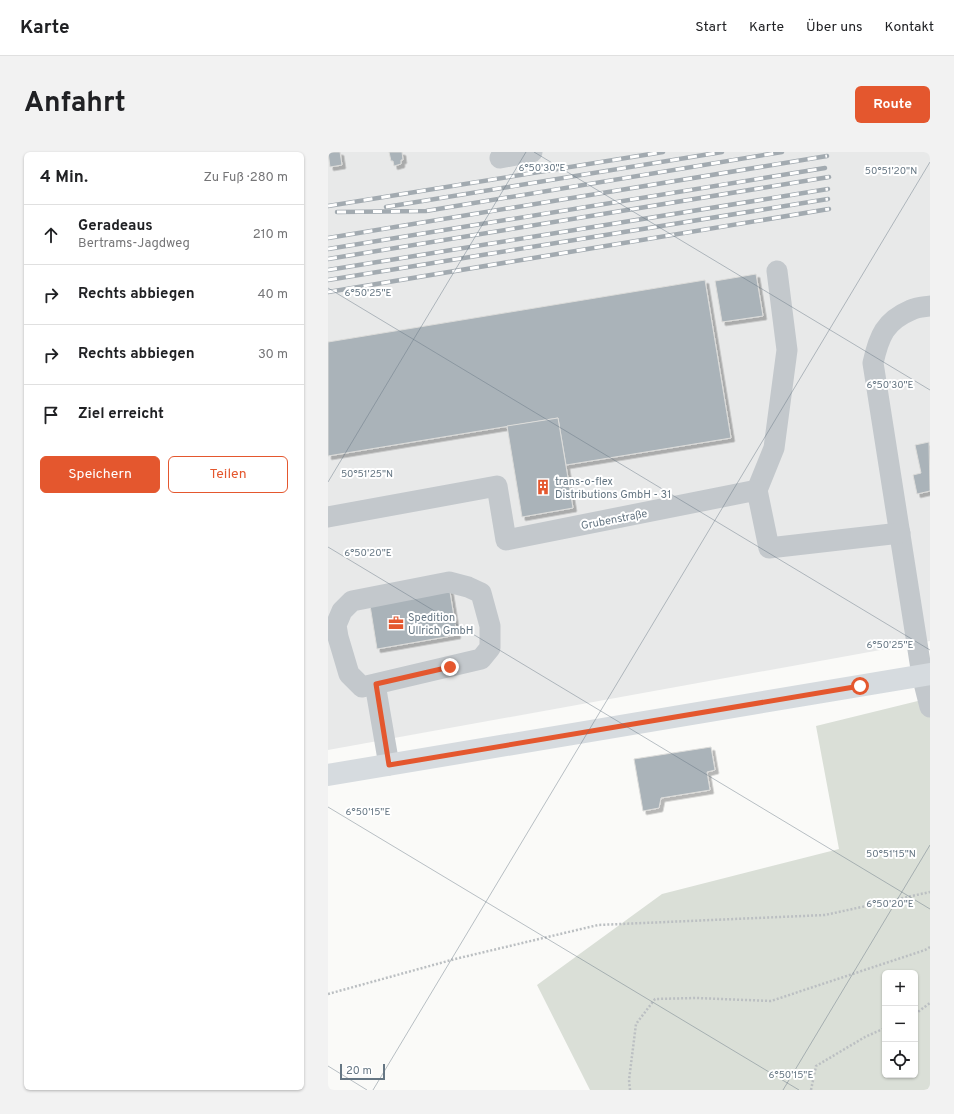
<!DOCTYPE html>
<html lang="de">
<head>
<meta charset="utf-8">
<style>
  :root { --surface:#fff; --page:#f2f2f2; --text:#202124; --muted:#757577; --line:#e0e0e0; --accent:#e4572e }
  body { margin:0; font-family:Overpass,sans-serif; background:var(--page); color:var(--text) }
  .controls { position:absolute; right:12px; bottom:12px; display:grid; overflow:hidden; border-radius:6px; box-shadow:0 1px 3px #0004 }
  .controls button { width:36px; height:36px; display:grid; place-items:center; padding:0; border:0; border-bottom:1px solid var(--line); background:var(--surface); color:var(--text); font:20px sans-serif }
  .scale { position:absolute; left:12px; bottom:10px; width:45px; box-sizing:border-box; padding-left:4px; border:2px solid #657683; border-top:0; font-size:11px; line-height:14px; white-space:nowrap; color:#657683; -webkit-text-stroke:3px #fff; paint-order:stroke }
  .stop { position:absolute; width:12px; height:12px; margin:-9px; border:3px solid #e4572e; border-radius:50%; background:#fff }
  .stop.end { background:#e4572e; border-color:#fff; box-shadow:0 1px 4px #0008 }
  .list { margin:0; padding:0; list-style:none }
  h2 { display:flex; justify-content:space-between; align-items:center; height:52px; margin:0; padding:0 16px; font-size:17px }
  h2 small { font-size:13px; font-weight:400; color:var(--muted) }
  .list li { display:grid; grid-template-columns:26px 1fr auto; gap:12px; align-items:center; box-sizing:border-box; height:60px; padding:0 16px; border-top:1px solid var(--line) }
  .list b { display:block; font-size:15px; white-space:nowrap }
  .list p { margin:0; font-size:13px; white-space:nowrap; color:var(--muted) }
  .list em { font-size:13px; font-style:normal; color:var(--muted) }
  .actions { display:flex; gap:8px; padding:12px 16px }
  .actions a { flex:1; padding:9px 0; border:1px solid var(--accent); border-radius:6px; text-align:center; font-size:14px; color:var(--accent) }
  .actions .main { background:var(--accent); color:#fff }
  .icon { flex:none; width:22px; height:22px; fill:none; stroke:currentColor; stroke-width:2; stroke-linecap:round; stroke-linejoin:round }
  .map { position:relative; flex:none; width:602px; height:938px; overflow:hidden; border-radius:6px }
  header { display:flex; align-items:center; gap:24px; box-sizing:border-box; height:56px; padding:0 20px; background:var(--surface); border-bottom:1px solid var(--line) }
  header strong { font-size:19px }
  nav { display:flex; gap:22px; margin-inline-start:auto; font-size:14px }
  .intro { display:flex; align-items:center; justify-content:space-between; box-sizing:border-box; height:96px; padding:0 24px }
  h1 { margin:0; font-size:28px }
  .button { padding:10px 18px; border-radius:6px; background:var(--accent); color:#fff; font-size:14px; font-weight:700 }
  main { display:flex; gap:24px; padding:0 24px }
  aside { flex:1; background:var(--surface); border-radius:6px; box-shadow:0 1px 3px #0004 }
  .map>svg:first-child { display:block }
  .built { fill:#e8e9e9 }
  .green { fill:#dadfd7; fill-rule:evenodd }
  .building { fill:#aab3b9; stroke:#dcdcda; filter:url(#shadow) }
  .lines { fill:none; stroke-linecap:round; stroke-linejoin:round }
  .path { stroke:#bbbfc2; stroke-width:2.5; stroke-dasharray:2 2; stroke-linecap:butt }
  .minor { stroke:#c3c8cc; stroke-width:21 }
  .major { stroke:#d6dbdf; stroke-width:22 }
  .rail-casing { stroke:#a2aab0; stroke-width:4.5 }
  .rail { stroke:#fff; stroke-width:3; stroke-dasharray:9; stroke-linecap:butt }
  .route { stroke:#e4572e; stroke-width:5 }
  .ticks { fill:none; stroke:#657683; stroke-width:1; stroke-opacity:0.45 }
  .labels { text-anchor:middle; stroke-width:4; stroke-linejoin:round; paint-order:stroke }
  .poi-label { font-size:11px; fill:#657683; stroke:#fff; text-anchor:start }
  .street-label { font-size:11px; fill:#657683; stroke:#fff }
  .ticks-label { font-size:10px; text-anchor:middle; fill:#657683; stroke:#fff; stroke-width:4; stroke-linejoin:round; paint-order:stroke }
</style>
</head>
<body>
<header>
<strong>Karte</strong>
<nav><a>Start</a><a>Karte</a><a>Über uns</a><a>Kontakt</a></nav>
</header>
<div class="intro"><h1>Anfahrt</h1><a class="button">Route</a></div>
<main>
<aside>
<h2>4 Min.<small>Zu Fuß · 280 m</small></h2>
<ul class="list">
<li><svg class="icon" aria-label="ahead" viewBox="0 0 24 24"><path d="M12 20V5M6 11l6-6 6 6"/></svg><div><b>Geradeaus</b><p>Bertrams-Jagdweg</p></div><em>210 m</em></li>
<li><svg class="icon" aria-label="right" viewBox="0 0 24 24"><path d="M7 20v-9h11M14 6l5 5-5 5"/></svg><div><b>Rechts abbiegen</b></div><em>40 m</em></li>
<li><svg class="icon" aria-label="right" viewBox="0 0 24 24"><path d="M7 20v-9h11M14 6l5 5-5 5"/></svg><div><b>Rechts abbiegen</b></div><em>30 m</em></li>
<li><svg class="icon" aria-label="arrive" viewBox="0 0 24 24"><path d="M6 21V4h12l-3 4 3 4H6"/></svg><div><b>Ziel erreicht</b></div></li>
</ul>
<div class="actions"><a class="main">Speichern</a><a>Teilen</a></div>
</aside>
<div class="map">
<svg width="602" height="938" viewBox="0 0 602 938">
  <defs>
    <filter id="shadow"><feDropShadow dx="3.5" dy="3.5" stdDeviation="0" flood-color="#0004"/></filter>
  </defs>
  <rect width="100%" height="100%" fill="#fafaf8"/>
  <!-- built -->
  <path class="built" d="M 0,0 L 602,0 L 602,489 L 0,598 Z"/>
  <!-- green -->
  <path class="green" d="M 602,546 L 602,938 L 262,938 L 209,833 L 334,742 L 511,697 L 488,574 ZM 557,821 L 587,821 L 587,923 L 557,923 Z"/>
  <!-- building -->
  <g class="building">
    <path d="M 0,0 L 12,0 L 14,13 L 2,15 Z"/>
    <path d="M 61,0 L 74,0 L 75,8 L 73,8 L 73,12 L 66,14 L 65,9 L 63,9 Z"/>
    <path d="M 428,122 L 435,164 L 394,170 L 387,129 Z"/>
    <path d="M 377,128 L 403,286 L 238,313 L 230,266 L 0,304 L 0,190 Z"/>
    <path d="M 230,266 L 245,356 L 194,365 L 179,274 Z"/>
    <path d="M 601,290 L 602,339 L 589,342 L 585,323 L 593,321 L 587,293 Z"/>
    <path d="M 121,434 L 129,483 L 49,497 L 41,447 Z"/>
    <path d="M 383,595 L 387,618 L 379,620 L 382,638 L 333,646 L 331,656 L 315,659 L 306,607 Z"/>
  </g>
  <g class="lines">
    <!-- path -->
    <g class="path">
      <path d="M 0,842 L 127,807 L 270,773 L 497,763 L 602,740"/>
      <path d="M 587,862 L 602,851"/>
      <path d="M 302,938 L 301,928 L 308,872 L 327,847 L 368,846 L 443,849 L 597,798 L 602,795"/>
      <path d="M 483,938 L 488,914 L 537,885 L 557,876"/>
    </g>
    <!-- minor -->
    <g class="minor">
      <path d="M 172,6 L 204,0"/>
      <path d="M 602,154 C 596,155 589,155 583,158 C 557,169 551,184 545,211 L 594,523 L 602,555"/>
      <path d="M 429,338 L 446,296 L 459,198 L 449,119"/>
      <path d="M 0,365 L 169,334 L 178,388 L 429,338 L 441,396 L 572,381"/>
      <path d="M 47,532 L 34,535 L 21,522 L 10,485 L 8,473 L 14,459 L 24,449 L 121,430 L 140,435 L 153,441 L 162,474 L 162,496 L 153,507 L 47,532 L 61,613"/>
    </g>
    <!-- major -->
    <path class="major" d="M 0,623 L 602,522"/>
    <!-- rail casing -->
    <g class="rail-casing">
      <g id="rail">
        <path d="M 0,54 L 335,0"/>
        <path d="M 58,55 L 394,0"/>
        <path d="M 9,60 L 98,59 L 454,0"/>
        <path d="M 0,86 L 499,4"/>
        <path d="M 0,97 L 497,16"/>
        <path d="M 0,107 L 501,25"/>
        <path d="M 0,118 L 500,37"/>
        <path d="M 0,128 L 500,47"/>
        <path d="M 0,140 L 501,57"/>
      </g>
    </g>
    <!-- rail -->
    <use href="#rail" class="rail"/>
  </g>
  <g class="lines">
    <!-- route -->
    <path class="route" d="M 122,515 L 48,532 L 61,613 L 532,534"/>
  </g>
  <!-- ticks -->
  <path class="ticks" d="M 206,0 L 602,238M 0,136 L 602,498M 0,330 L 198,0M 0,395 L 602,757M 0,655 L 471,938M 0,914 L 39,938M 45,938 L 602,10M 455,938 L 602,693"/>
  <!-- icons -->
  <defs>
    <g id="building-bare" transform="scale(1.2)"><path d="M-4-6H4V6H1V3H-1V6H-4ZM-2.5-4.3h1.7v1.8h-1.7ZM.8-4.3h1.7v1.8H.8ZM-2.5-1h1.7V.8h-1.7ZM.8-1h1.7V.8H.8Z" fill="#e4572e" stroke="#fff" stroke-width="2.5" paint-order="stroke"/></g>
    <g id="office-bare" transform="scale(1.2)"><path d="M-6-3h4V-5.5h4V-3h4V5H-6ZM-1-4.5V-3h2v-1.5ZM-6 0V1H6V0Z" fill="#e4572e" stroke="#fff" stroke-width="2.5" paint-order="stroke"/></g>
  </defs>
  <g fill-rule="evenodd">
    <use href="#building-bare" x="215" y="335"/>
    <use href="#office-bare" x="68" y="471"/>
  </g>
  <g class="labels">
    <!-- poi labels -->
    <g class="poi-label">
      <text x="227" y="333">trans-o-flex<tspan x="227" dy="13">Distributions GmbH - 31</tspan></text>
      <text x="80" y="469">Spedition<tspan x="80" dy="13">Ullrich GmbH</tspan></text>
    </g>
    <!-- street labels -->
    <g class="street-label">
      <text transform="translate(286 367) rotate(-11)" y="4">Grubenstraße</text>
    </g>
  </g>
  <g class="ticks-label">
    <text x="214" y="19">6°50'30"E</text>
    <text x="563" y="22">50°51'20"N</text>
    <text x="40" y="144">6°50'25"E</text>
    <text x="562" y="236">6°50'30"E</text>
    <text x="39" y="325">50°51'25"N</text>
    <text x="40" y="404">6°50'20"E</text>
    <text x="562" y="496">6°50'25"E</text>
    <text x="40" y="663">6°50'15"E</text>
    <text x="563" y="705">50°51'15"N</text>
    <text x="562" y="755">6°50'20"E</text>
    <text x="463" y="926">6°50'15"E</text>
  </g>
</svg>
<div class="controls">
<button>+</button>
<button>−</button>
<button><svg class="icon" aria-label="locate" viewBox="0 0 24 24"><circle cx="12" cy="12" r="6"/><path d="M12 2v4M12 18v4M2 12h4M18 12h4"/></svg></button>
</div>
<div class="scale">20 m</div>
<div class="stop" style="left:532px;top:534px"></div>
<div class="stop end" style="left:122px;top:515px"></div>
</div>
</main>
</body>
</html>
